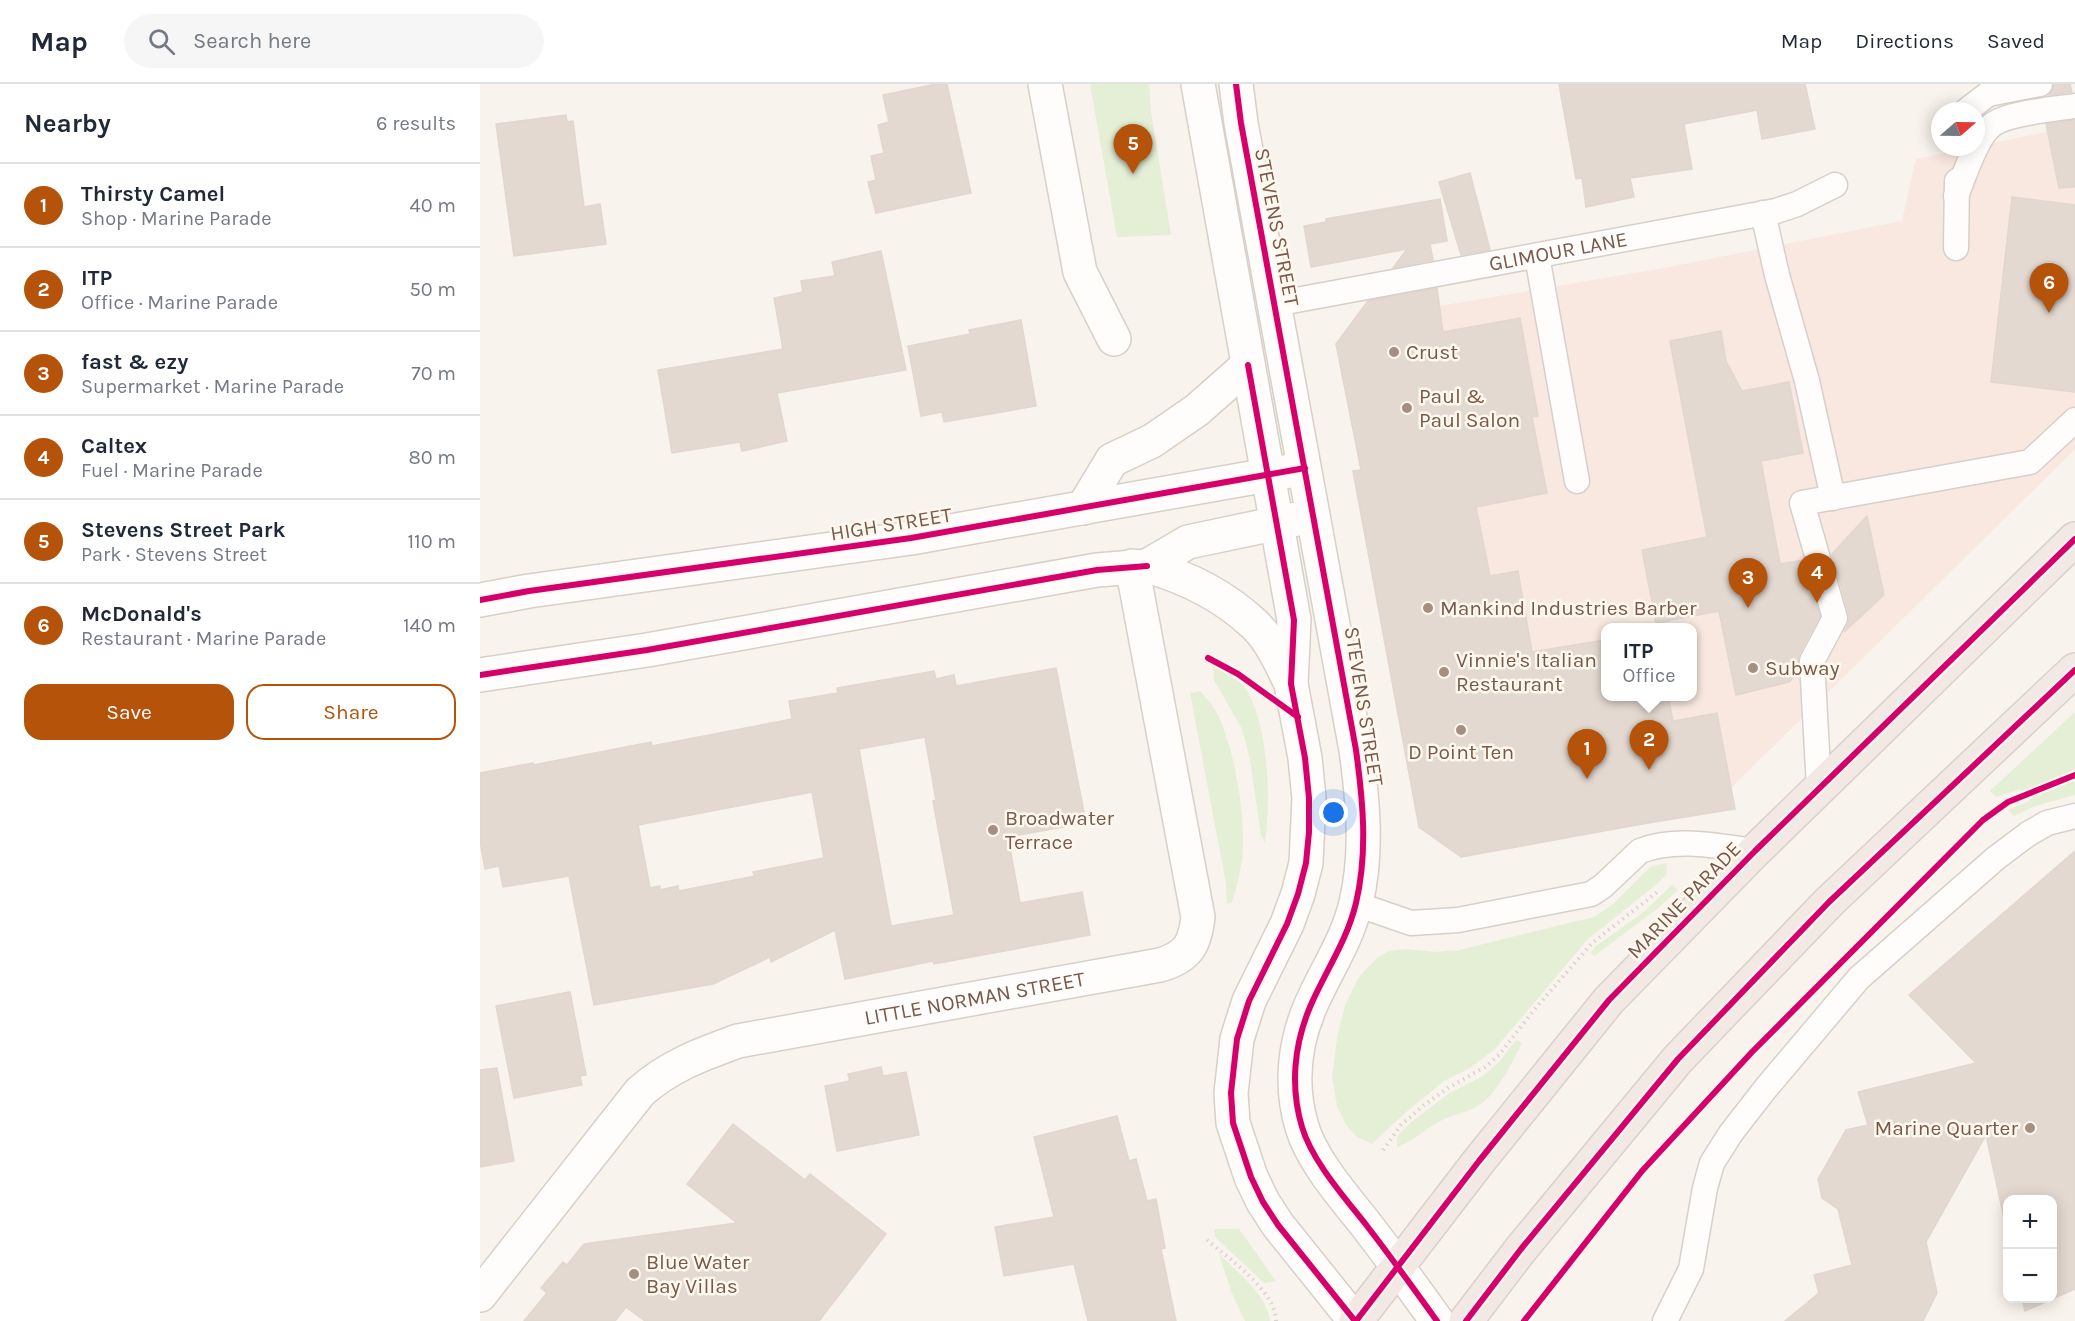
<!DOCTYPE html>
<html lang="en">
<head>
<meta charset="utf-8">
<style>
  :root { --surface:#fff; --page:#f6f6f7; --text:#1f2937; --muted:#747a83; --line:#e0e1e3; --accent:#b45309 }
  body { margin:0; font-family:Karla,sans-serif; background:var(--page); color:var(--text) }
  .controls { position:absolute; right:18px; bottom:18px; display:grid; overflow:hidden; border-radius:12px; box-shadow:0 3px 15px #0003 }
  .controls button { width:54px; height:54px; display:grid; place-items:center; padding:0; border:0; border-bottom:2px solid var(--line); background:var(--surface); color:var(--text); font:30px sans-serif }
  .compass { position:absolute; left:1451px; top:18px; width:54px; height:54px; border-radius:50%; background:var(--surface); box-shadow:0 3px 15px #0003; rotate:70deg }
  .you { position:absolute; left:854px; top:729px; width:21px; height:21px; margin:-15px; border:4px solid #fff; border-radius:50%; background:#1a73e8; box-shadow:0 0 0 9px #1a73e833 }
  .badge { display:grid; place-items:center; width:39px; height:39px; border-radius:50%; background:var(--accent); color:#fff; font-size:20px; font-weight:700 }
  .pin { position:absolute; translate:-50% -50px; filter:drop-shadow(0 2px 3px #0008) }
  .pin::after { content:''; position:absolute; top:32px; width:21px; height:18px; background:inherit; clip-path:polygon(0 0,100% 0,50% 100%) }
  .popup { position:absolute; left:1121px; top:539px; width:96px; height:78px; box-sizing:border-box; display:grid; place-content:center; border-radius:12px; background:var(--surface); filter:drop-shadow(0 2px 4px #0005); font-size:20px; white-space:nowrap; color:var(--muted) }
  .popup b { font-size:22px; color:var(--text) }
  .popup::after { content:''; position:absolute; left:50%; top:100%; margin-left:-12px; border:12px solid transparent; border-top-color:var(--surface) }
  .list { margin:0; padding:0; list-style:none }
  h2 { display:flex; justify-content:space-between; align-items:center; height:78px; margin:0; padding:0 24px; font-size:26px }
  h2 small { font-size:20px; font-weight:400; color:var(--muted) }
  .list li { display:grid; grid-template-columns:39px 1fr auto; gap:18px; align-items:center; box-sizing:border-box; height:84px; padding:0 24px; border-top:2px solid var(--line) }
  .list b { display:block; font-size:22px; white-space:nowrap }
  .list p { margin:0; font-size:20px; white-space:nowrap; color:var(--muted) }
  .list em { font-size:20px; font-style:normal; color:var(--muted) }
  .actions { display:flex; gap:12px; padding:18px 24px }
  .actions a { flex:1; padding:14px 0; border:2px solid var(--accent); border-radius:18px; text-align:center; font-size:21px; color:var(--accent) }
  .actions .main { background:var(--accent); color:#fff }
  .icon { flex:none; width:33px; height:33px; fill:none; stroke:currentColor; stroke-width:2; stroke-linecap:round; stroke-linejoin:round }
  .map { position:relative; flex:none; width:1595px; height:1237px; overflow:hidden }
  header { display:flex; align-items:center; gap:36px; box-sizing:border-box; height:84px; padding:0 30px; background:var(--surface); border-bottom:2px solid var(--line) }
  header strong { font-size:28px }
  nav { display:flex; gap:33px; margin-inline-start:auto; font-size:21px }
  .search { width:420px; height:54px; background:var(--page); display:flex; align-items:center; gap:15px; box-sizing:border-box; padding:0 21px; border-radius:33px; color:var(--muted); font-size:22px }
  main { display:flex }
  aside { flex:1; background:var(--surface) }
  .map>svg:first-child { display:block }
  .commercial { fill:#f8e8e0; fill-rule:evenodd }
  .green { fill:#e5efd6 }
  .building { fill:#e3d9d1; stroke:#e2d6ce; stroke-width:1.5; fill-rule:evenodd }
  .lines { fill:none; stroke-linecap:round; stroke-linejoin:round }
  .lane-casing { stroke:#d7d0ca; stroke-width:27 }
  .street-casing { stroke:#d7d0ca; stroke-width:36 }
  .secondary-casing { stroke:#d8cfc8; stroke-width:36 }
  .highway-casing { stroke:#dad0c9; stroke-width:36 }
  .path { stroke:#dbd2cd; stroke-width:4; stroke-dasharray:1.5 4.5; stroke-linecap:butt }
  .lane { stroke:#fefdfc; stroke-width:24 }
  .street { stroke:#fefdfc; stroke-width:33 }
  .secondary { stroke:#fefdfc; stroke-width:33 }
  .highway { stroke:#f2e9e4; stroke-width:33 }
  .cycleway-casing { stroke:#fff8ef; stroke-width:10 }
  .cycleway { stroke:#d6006c; stroke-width:6 }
  .poi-dot { fill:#a58f83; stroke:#fff8ef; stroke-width:2 }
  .labels { text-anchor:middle; stroke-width:5; stroke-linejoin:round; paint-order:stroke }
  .street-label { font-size:21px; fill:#79594a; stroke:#fff8ef }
  .poi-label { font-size:21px; fill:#79594a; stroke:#fff8ef; text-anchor:start }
</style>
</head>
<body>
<header>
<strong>Map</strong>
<div class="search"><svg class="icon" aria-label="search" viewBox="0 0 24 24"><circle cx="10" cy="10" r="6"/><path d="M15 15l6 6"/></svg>Search here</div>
<nav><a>Map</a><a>Directions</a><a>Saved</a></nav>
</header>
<main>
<aside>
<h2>Nearby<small>6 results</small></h2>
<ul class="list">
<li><span class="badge">1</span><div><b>Thirsty Camel</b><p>Shop · Marine Parade</p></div><em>40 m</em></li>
<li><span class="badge">2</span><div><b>ITP</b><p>Office · Marine Parade</p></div><em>50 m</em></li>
<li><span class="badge">3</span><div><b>fast &amp; ezy</b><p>Supermarket · Marine Parade</p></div><em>70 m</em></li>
<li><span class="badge">4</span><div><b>Caltex</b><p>Fuel · Marine Parade</p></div><em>80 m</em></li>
<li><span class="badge">5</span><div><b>Stevens Street Park</b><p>Park · Stevens Street</p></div><em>110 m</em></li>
<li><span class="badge">6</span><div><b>McDonald's</b><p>Restaurant · Marine Parade</p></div><em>140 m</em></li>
</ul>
<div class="actions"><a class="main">Save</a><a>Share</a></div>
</aside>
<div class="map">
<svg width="1595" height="1237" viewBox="0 0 1595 1237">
  <rect width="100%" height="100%" fill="#f8f3ec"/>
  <!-- commercial -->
  <path class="commercial" d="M 1595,42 L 1595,365 L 1250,705 L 1085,736 L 876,236 L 1179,185 L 1422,137 L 1436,75 ZM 1126,544 L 1212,544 L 1212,612 L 1126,612 Z"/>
  <!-- green -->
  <g class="green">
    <path d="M 610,0 L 669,0 L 671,28 L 691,151 L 637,153 Z"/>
    <path d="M 733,581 C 742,588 760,596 766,605 C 789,643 791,716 785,759 L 781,751 L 770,676 L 762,645 L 734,596 Z"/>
    <path d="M 720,607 C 724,611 728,616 732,621 C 753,652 765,728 763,765 C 762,783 757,801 752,819 L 747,820 L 746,799 L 710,609 Z"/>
    <path d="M 1595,628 L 1595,711 L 1555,722 L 1534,732 L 1528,726 L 1550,717 L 1540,705 L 1517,713 L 1510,707 Z"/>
    <path d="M 1186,779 L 1187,790 L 1177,800 L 1108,855 L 1015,965 L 990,984 L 964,997 L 925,1029 L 892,1060 L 877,1053 L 866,1041 L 857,1022 L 852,993 L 857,954 L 865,922 L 878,894 L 897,874 L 909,867 L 926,865 L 955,868 L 979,866 L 1114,833 L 1132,821 L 1170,783 Z"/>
    <path d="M 1192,801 L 1198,806 L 1177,825 L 1114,872 L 1111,869 L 1115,863 L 1165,827 Z"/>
    <path d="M 1036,956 L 1042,959 C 1030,981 1016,1015 992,1025 C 980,1030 968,1032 957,1039 C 943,1047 932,1058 917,1063 L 917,1054 L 920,1049 L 934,1036 L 968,1010 L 1003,992 L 1019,978 Z"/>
    <path d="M 734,1145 L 759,1145 L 796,1197 L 784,1199 L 735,1153 Z"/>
    <path d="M 739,1170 C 758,1189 786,1209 790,1237 L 765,1237 L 751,1207 Z"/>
  </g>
  <!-- building -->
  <g class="building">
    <path d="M 456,0 L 467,0 L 491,109 L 396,129 L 388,98 L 396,96 L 391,72 L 404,69 L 398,41 L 409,38 L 403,11 Z"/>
    <path d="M 1079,0 L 1325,0 L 1335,45 L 1282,55 L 1277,26 L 1204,40 L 1212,85 L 1150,94 L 1154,113 L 1106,123 L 1102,94 L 1096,95 Z"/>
    <path d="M 1574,0 L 1590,0 L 1592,8 L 1569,11 L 1573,5 Z"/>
    <path d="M 86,31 L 87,38 L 93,37 L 104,123 L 120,120 L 126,160 L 34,172 L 16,40 Z"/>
    <path d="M 1595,36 L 1595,103 L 1579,104 L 1566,40 Z"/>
    <path d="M 990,89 L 1010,166 L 981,171 L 959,98 Z"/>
    <path d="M 1532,113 L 1595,121 L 1595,308 L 1511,298 Z"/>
    <path d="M 960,115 L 967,157 L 950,160 L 953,176 L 913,184 L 927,165 L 831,183 L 824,142 L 846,138 L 846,135 Z"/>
    <path d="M 401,167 L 426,286 L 297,309 L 307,357 L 262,367 L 260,358 L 192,369 L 178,286 L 303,265 L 294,214 L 323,208 L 321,197 L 355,192 L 352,178 Z"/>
    <path d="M 957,204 L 963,248 L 1040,234 L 1058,332 L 1052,333 L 1067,409 L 996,423 L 1010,492 L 1038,487 L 1052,568 L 1125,556 L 1125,612 L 1188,612 L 1193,637 L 1237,629 L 1255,725 L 1162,740 L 981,773 L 939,743 L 873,387 L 881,386 L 856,260 L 888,217 Z"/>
    <path d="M 541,236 L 556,322 L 464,338 L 462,328 L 441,332 L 428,262 L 490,250 L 489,246 Z"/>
    <path d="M 1241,247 L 1246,277 L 1262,307 L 1309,298 L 1323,369 L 1281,377 L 1300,480 L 1323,476 L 1340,532 L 1319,570 L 1318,589 L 1309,598 L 1256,611 L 1239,527 L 1176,539 L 1162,466 L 1227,453 L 1190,257 Z"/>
    <path d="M 1387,432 L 1404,511 L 1364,548 L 1368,540 L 1369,530 L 1352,470 Z"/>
    <path d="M 576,584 L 606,739 L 528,753 L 540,819 L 602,808 L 610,851 L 454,880 L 453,877 L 365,895 L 355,846 L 291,878 L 290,873 L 233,900 L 114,921 L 89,792 L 23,803 L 19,782 L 5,785 L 0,757 L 0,689 L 53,679 L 53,681 L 171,658 L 172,662 L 312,635 L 309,617 L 358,609 L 357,604 L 454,587 L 456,595 L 474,591 L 476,602 ZM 445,653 L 456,716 L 453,717 L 474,831 L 411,842 L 379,665 ZM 332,708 L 344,774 L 273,788 L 275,792 L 199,807 L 198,802 L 180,806 L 180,802 L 170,804 L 158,741 Z"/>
    <path d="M 1595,767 L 1595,1205 L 1545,1227 L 1542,1215 L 1572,1215 L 1572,1116 L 1527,1116 L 1527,1148 L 1506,1051 L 1446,1158 L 1457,1209 L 1443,1237 L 1305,1237 L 1339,1209 L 1334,1191 L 1372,1181 L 1358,1125 L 1342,1114 L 1338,1095 L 1366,1046 L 1388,1041 L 1378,1008 L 1496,979 L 1429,911 Z"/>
    <path d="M 90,908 L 106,991 L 100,992 L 102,1001 L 34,1014 L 16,922 Z"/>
    <path d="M 401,983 L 403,992 L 426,988 L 439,1051 L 357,1067 L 345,1002 L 370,997 L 368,990 Z"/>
    <path d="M 17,984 L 34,1077 L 0,1083 L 0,986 Z"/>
    <path d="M 637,1032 L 649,1077 L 656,1075 L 667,1117 L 676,1115 L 685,1164 L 681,1165 L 696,1237 L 608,1237 L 594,1180 L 524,1192 L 515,1143 L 574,1133 L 554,1053 Z"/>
    <path d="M 253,1040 L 325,1096 L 330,1090 L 406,1150 L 339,1237 L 165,1237 L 146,1223 L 135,1237 L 44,1237 L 67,1209 L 61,1204 L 83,1178 L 87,1181 L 104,1160 L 257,1139 L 207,1100 Z"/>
  </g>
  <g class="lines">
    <!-- lane casing -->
    <g class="lane-casing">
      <g id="lane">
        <path d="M 1486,27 L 1508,10 L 1560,0"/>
        <path d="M 1476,112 C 1484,93 1496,53 1512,41 C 1527,29 1575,25 1595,22"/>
        <path d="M 1283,129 L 1297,191 L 1327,297 L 1353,414"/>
        <path d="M 1476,164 L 1477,97"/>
        <path d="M 1057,172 L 1097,397"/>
        <path id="s1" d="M 795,220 L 1296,127 L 1317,120 L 1355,101"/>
        <path d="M 1339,703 L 1332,577 L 1355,534 L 1322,419 L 1550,378 L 1595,336"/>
        <path d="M 876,820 L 931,839 L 978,836 L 1111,810 L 1123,802 L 1160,767 C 1196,753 1237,762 1275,767"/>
        <path d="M 1185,1237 L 1211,1185 L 1225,1104 L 1232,1079 L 1251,1049 L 1286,1004 L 1379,894 L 1516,774 L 1548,750 L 1567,739 L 1595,732"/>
      </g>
    </g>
    <!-- street casing -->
    <g class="street-casing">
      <g id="street">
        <path d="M 565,0 L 600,188 L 634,255"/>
        <path id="s2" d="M 0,1211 L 160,1008 C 189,982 222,970 258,957 L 680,881 C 708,873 715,860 718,833 L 652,482"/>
      </g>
    </g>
    <!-- secondary casing -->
    <g class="secondary-casing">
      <g id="secondary">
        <path d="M 718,0 L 814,536 L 811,600 L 825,674 L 829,714 L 826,779 L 818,810 L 807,840 L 769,917 L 757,955 L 751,1009 L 753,1039 L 771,1093 L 783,1118 L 798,1141 L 875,1237"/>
        <path d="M 756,0 L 761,39 L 876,666 C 883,717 888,768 876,819 C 867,857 845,888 830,923 C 814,961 810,1003 822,1043 C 832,1077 865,1114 887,1142 C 911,1173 934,1205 957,1237"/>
        <path d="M 603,424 L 632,376 L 672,357 L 717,326 L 768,281"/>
        <path d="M 667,482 C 706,493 744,512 774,540 C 791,556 801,579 811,600"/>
        <path d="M 0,516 L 49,507 L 431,454 L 810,387"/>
        <path d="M 0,591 L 167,566 L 617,486 L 667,482 L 708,458 L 817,435"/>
      </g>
    </g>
    <!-- highway casing -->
    <g class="highway-casing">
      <g id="highway">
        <path d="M 876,1237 L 999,1077 L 1129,916 L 1275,767 L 1595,455"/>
        <path d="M 986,1237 L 1041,1165 L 1198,975 L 1349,818 L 1595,586"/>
      </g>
    </g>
    <!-- path -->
    <g class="path">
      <path d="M 903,1066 L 921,1041 L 944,1021 L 968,1004 L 1005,983 L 1019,971 L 1054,926 L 1112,859 L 1180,806"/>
      <path d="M 727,1156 C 748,1174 796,1207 796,1237"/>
    </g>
    <!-- lane -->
    <use href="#lane" class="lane"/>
    <!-- street -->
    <use href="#street" class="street"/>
    <!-- secondary -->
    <use href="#secondary" class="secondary"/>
    <!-- highway -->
    <use href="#highway" class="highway"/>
    <!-- cycleway casing -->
    <g class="cycleway-casing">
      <g id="cycleway">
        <path d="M 756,0 L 761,39 L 876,666 C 883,717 888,768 876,819 C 867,857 845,888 830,923 C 814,961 810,1003 822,1043 C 832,1077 865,1114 887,1142 C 911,1173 934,1205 957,1237"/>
        <path d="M 768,281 L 814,536 L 811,600 L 825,674 L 829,714 L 829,748 L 826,779 L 818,810 L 807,840 L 769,917 L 757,955 L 751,1009 L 753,1039 L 771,1093 L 783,1118 L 798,1141 L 875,1237"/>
        <path d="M 0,516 L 49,507 L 431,454 L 825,384"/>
        <path d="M 728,574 L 758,590 L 818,633"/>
        <path d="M 0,591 L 167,566 L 617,486 L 667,482"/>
        <path d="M 876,1237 L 999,1077 L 1129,916 L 1275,767 L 1595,455"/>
        <path d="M 986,1237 L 1041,1165 L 1198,975 L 1349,818 L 1595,586"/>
        <path d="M 1044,1237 L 1162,1087 L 1272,968 L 1503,736 L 1528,718 L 1595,691"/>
      </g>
    </g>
    <!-- cycleway -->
    <use href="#cycleway" class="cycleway"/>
  </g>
  <!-- markers -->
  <g class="poi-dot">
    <circle cx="914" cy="268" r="6"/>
    <circle cx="927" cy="324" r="6"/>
    <circle cx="948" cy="524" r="6"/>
    <circle cx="1273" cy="584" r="6"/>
    <circle cx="964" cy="588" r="6"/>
    <circle cx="981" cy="646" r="6"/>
    <circle cx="513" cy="746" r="6"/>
    <circle cx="1550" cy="1044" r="6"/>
    <circle cx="154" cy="1190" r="6"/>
  </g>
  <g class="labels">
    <!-- street labels -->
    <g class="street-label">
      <text transform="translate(797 143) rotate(79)" y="7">STEVENS STREET</text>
      <text dy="7" stroke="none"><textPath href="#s1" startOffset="288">GLIMOUR LANE</textPath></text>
      <text transform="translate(411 440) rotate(-9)" y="7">HIGH STREET</text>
      <text transform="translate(884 622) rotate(81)" y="7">STEVENS STREET</text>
      <text transform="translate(1204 816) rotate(-46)" y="7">MARINE PARADE</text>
      <text dy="7" stroke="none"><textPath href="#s2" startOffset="610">LITTLE NORMAN STREET</textPath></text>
    </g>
    <!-- poi labels -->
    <g class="poi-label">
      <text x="926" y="275">Crust</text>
      <text x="939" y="319">Paul &amp;<tspan x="939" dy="24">Paul Salon</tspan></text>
      <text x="960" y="531">Mankind Industries Barber</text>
      <text x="976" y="583">Vinnie's Italian<tspan x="976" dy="24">Restaurant</tspan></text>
      <text x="1285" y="591">Subway</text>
      <text x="981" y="675" text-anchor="middle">D Point Ten</text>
      <text x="525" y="741">Broadwater<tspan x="525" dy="24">Terrace</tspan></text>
      <text x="1538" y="1051" text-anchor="end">Marine Quarter</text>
      <text x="166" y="1185">Blue Water<tspan x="166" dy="24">Bay Villas</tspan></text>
    </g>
  </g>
</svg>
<div class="controls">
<button>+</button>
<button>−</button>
</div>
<svg class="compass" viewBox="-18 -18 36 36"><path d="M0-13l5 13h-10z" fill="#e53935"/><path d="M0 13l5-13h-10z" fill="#747a83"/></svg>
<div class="you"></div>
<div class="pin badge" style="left:1107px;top:695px">1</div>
<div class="pin badge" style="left:1169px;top:686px">2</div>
<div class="popup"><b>ITP</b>Office</div>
<div class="pin badge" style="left:1268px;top:524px">3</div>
<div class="pin badge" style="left:1337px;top:519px">4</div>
<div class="pin badge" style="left:653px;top:90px">5</div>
<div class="pin badge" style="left:1569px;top:229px">6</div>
</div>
</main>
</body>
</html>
